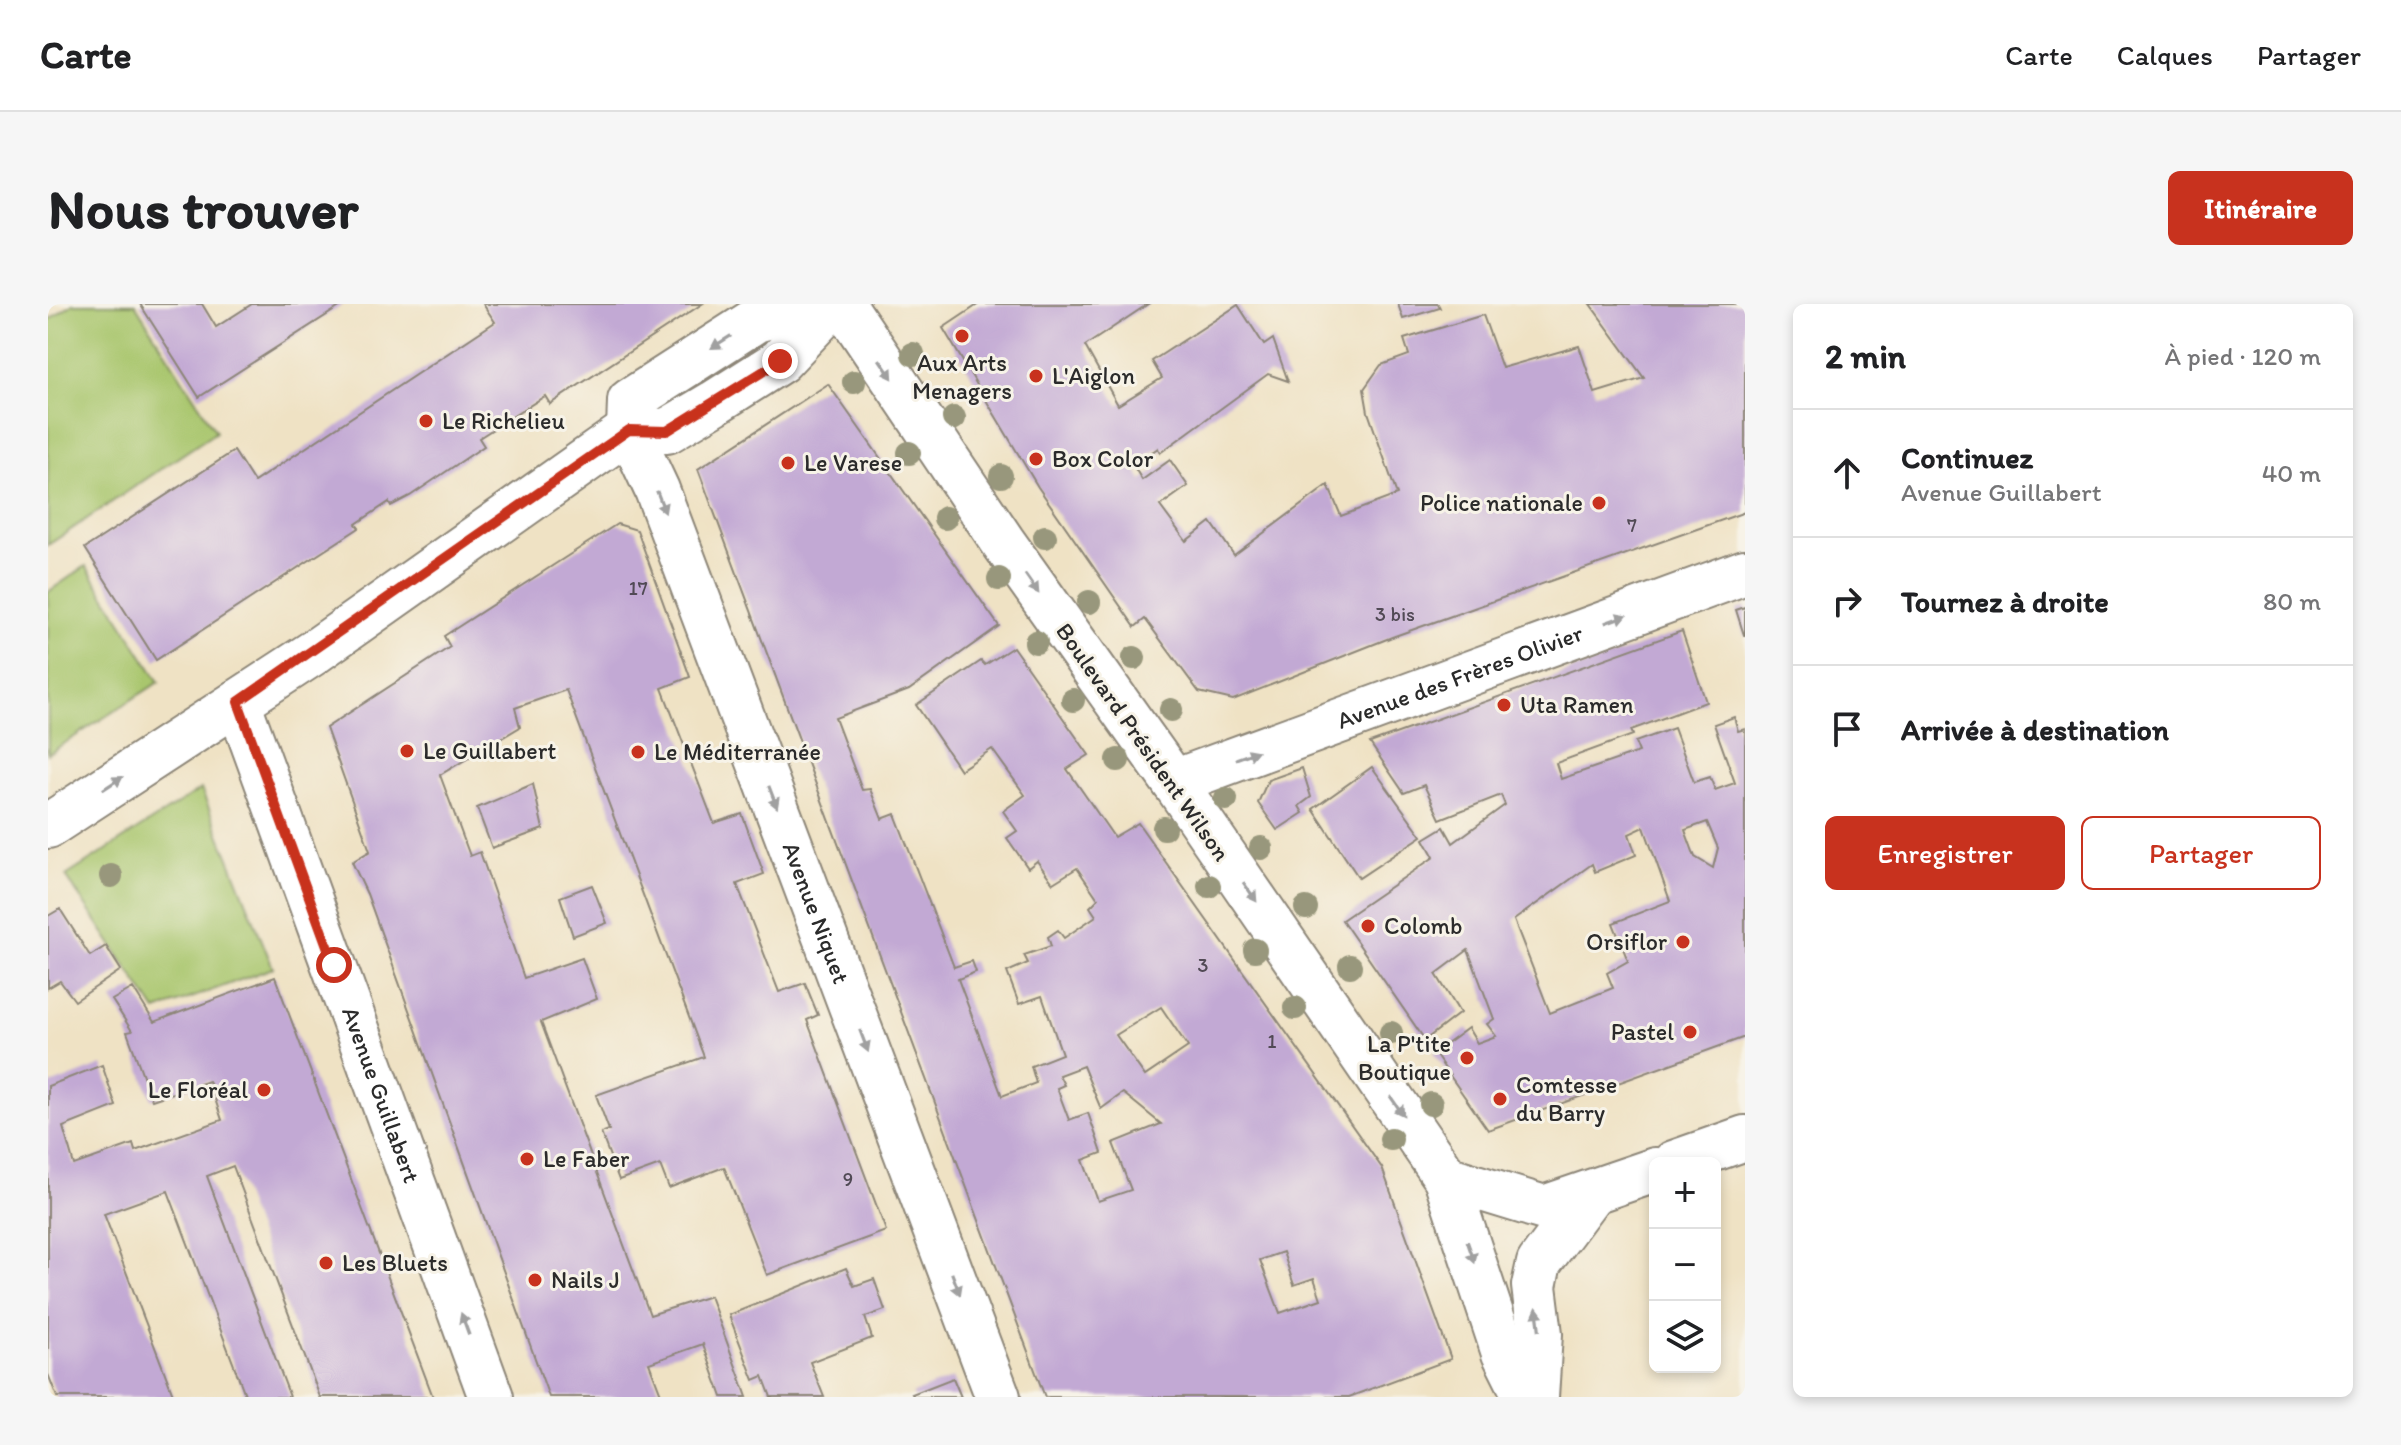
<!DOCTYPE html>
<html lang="fr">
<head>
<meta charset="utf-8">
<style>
  :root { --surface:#fff; --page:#f6f6f6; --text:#202124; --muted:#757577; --line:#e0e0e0; --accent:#c8321e }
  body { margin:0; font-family:Itim,sans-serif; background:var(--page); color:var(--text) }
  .controls { position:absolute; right:24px; bottom:24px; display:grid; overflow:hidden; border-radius:12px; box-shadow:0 4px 12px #0003 }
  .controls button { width:72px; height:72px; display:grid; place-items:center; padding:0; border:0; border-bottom:2px solid var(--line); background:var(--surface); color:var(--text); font:40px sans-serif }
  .stop { position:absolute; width:24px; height:24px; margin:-18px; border:6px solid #c8321e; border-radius:50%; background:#fff }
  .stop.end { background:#c8321e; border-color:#fff; box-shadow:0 2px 8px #0008 }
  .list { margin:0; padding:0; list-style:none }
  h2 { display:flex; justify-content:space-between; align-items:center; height:104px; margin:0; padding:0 32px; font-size:34px }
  h2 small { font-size:26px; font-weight:400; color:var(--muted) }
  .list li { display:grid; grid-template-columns:52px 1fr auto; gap:24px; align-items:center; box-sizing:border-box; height:128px; padding:0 32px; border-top:2px solid var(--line) }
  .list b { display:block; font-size:30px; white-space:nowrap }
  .list p { margin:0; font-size:26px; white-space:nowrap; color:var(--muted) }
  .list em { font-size:26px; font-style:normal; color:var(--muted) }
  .actions { display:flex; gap:16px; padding:24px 32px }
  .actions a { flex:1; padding:18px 0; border:2px solid var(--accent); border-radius:12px; text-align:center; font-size:28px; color:var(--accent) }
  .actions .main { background:var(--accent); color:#fff }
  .icon { flex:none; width:44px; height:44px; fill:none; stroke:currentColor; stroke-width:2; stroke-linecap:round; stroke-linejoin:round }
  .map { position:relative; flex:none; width:1697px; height:1093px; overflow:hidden; border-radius:12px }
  header { display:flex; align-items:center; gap:48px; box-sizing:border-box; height:112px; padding:0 40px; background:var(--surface); border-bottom:2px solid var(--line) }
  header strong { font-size:38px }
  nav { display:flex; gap:44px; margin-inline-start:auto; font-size:28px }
  .intro { display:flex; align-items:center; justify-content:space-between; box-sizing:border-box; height:192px; padding:0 48px }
  h1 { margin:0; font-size:56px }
  .button { padding:20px 36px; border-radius:12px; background:var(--accent); color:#fff; font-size:28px; font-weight:700 }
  main { display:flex; gap:48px; padding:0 48px }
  aside { flex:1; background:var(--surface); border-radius:12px; box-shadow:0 4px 12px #0003 }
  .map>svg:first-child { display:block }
  .green { fill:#a9c66d; stroke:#6a784c; stroke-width:2 }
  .building { fill:#c2a9d4; fill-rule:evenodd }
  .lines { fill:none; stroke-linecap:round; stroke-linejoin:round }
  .minor-casing { stroke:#8d8678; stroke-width:48 }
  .tertiary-casing { stroke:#8d8678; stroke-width:48 }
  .secondary-casing { stroke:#8d8678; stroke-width:48 }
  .minor { stroke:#fff; stroke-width:44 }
  .tertiary { stroke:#fff; stroke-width:44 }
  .secondary { stroke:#fff; stroke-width:44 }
  .tree { fill:#98977b }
  .oneway { fill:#a0a0a0 }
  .route { stroke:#c8321e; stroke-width:10 }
  .poi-dot { fill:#c8321e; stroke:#f7f3e8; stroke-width:3 }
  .labels { text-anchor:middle; stroke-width:6; stroke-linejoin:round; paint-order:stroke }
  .number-label { font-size:20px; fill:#514a55 }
  .poi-label { font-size:24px; fill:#2b2b2b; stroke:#f7f3e8; text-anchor:start }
  .street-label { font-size:24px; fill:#2b2b2b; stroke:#f7f3e8 }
</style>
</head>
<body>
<header>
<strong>Carte</strong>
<nav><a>Carte</a><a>Calques</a><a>Partager</a></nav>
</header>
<div class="intro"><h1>Nous trouver</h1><a class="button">Itinéraire</a></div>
<main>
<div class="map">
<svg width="1697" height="1093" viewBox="0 0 1697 1093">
  <rect width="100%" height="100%" fill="#f7f3e8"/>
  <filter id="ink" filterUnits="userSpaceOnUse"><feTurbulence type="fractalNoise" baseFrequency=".0125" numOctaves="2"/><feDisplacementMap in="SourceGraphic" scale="16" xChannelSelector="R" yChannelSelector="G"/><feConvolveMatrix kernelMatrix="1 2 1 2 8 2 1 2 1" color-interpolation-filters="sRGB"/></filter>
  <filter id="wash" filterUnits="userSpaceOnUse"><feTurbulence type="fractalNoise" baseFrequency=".006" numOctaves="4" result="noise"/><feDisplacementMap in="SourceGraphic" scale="32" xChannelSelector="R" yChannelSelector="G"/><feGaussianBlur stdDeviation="1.8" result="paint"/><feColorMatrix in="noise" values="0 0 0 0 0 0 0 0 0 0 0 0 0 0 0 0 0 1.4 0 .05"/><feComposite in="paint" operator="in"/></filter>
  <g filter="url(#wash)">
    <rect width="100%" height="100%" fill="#efe2c4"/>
    <!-- green -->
    <g class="green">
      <path d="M 25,0 L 87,0 L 168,128 L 0,241 L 0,17 Z"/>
      <path d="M 38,262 L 111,378 L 0,450 L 0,288 Z"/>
      <path d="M 153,485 L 225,664 L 108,707 L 18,572 Z"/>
    </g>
    <g id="blocks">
      <!-- building -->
      <g class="building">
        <path d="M 92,0 L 154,0 L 168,23 L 204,0 L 296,0 L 151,93 Z"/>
        <path d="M 435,0 L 654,0 L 502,100 L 497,92 L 431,134 L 436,142 L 362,192 L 343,202 L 341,198 L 308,220 L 311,224 L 108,356 L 37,244 L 186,147 L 206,178 L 447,18 Z"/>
        <path d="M 931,0 L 1100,0 L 1037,42 L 1070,101 L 1114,74 L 1104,57 L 1190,1 L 1216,41 L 1225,35 L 1240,77 L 1220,70 L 1112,149 L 1110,144 L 1085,161 L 1094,176 L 1122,156 L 1140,182 L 1112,202 L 1138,237 L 1163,218 L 1186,251 L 1280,181 L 1293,212 L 1349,191 L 1320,108 L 1316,85 L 1333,61 L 1361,51 L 1356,35 L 1435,11 L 1454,64 L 1531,42 L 1547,89 L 1596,74 L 1542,0 L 1697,0 L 1697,208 L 1344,333 L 1185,396 L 1151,388 L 1097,315 L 1087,323 L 990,183 L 895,24 Z"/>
        <path d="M 1350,0 L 1390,0 L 1392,4 L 1355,15 Z"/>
        <path d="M 780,80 L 951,322 L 861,386 L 787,414 L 814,486 L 822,485 L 834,515 L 847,510 L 906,663 L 924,657 L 928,668 L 910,675 L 954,792 L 988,779 L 983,762 L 1014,750 L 994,692 L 971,700 L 959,668 L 980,659 L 976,651 L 1003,642 L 1000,633 L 1010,626 L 1016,634 L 1048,612 L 1042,603 L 1050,595 L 1029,564 L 1005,579 L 989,557 L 980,564 L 959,534 L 969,527 L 955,507 L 977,491 L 944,445 L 912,466 L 868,401 L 933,357 L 937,361 L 965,343 L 1041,451 L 1019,465 L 1066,533 L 1090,519 L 1334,864 L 1403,1055 L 1301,1093 L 997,1093 L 650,165 ZM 1113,703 L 1140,743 L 1097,772 L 1068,731 ZM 1035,762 L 1053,805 L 1075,789 L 1113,820 L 1065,839 L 1083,886 L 1050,897 L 1035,856 L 1054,849 L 1040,809 L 1021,816 L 1009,784 L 1016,781 L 1011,771 ZM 1235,948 L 1246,981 L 1266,974 L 1273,995 L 1232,1009 L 1212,956 Z"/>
        <path d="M 569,220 L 589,226 L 642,373 L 614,384 L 666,519 L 694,510 L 716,570 L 689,580 L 731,688 L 757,679 L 770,711 L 759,716 L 838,927 L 719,971 L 676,863 L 621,884 L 612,861 L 571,876 L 553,829 L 561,826 L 548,791 L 656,753 L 518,386 L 467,404 L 472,423 L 392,471 L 422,552 L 432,548 L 476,674 L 534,654 L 549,695 L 493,718 L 602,1011 L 662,992 L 699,1093 L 674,1093 L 655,1040 L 601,1059 L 614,1093 L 501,1093 L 319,590 L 304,558 L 322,547 L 278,424 L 402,343 L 396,332 Z"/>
        <path d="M 1697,303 L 1697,331 L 1696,331 L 1688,306 Z"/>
        <path d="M 1634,327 L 1658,398 L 1583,426 L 1585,431 L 1508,459 L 1513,475 L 1591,448 L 1587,438 L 1626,424 L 1646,478 L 1662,473 L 1667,486 L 1687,479 L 1666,420 L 1686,413 L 1690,427 L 1697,425 L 1697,733 L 1440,826 L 1386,749 L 1420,724 L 1429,739 L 1448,732 L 1439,720 L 1446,715 L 1420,646 L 1388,670 L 1412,709 L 1377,736 L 1294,616 L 1386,553 L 1376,535 L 1396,523 L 1405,539 L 1457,501 L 1453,491 L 1392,515 L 1376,481 L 1356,489 L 1322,439 ZM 1659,518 L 1670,544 L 1665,564 L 1647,553 L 1637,526 ZM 1596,523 L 1622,597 L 1565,619 L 1580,657 L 1559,669 L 1565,684 L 1502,709 L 1466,616 L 1544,560 L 1547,568 L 1588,551 L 1581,530 Z"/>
        <path d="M 1324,463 L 1374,532 L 1311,574 L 1265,505 Z"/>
        <path d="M 1254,464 L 1263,493 L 1251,502 L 1255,509 L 1229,526 L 1210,499 L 1220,476 Z"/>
        <path d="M 485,480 L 495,525 L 444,544 L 429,504 Z"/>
        <path d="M 544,581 L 559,619 L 525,632 L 512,593 Z"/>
        <path d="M 12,605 L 42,652 L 58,642 L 73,666 L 27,697 L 12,677 L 0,684 L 0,612 Z"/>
        <path d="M 227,673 L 385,1093 L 272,1093 L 185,862 L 159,872 L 242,1093 L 198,1093 L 120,887 L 56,910 L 126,1093 L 9,1093 L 0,1070 L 0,782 L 54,761 L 68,802 L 15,823 L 26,861 L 85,840 L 87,847 L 174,816 L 161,777 L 104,796 L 79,728 L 84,727 L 64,696 L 85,684 L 106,718 Z"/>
        <path d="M 798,964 L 806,982 L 826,975 L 837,1006 L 817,1013 L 824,1034 L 762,1058 L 776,1093 L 723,1093 L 715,1072 L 706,1076 L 681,1011 Z"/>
        <path d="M 905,1074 L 913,1093 L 866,1093 L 864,1090 Z"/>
      </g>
    </g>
  </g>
  <g filter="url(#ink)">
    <use href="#blocks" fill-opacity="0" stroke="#8d8678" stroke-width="2"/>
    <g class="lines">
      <!-- minor casing -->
      <g class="minor-casing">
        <g id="minor">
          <path id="s1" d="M 581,126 L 609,186 L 950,1093"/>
          <path id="s2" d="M 190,398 L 443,1093"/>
        </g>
      </g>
      <!-- tertiary casing -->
      <g class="tertiary-casing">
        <g id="tertiary">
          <path d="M 581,126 L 582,97 L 708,16 L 771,0"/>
          <path d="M 1126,478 L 1398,874 L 1456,1049 L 1478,1093"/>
          <path d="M 0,522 L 265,349 L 581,126 L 619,127 L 666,99 L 732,57 L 786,0"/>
          <path d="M 1626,859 L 1697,834"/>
          <path d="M 1398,874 L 1496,904 L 1607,866"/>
          <path d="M 1488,1093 L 1492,1030 L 1486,982 L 1491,959 L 1544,888"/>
        </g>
      </g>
      <!-- secondary casing -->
      <g class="secondary-casing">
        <g id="secondary">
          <path id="s3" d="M 795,0 L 955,238 L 1126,478 L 1697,268"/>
        </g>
      </g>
      <!-- minor -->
      <use href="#minor" class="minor"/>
      <!-- tertiary -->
      <use href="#tertiary" class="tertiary"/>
      <!-- secondary -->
      <use href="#secondary" class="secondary"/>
    </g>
    <!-- trees -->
    <g class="tree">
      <circle cx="865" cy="50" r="12"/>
      <circle cx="806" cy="78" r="12"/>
      <circle cx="906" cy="114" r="12"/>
      <circle cx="861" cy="149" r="12"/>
      <circle cx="953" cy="172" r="12"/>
      <circle cx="897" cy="214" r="12"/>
      <circle cx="997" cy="233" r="12"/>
      <circle cx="951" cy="275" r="12"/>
      <circle cx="1041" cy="298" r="12"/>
      <circle cx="988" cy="338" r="12"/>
      <circle cx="1086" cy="354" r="12"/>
      <circle cx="1025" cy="396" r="12"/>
      <circle cx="1123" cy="406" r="12"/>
      <circle cx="1070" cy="456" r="12"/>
      <circle cx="1178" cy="495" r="12"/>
      <circle cx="1116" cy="524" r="12"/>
      <circle cx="1213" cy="544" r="12"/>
      <circle cx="63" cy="572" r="12"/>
      <circle cx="1161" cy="582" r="12"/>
      <circle cx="1258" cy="604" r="12"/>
      <circle cx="1207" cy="646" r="12"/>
      <circle cx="1302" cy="662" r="12"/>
      <circle cx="1247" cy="704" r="12"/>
      <circle cx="1343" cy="729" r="12"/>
      <circle cx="1383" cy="800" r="12"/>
      <circle cx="1343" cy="835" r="12"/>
    </g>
    <!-- one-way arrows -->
    <defs><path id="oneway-solid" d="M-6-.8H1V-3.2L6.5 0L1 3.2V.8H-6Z" transform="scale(2)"/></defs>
    <g class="oneway">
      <use href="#oneway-solid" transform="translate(673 38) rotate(148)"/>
      <use href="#oneway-solid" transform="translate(838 65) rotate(56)"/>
      <use href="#oneway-solid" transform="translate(613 198) rotate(69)"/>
      <use href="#oneway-solid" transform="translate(984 280) rotate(55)"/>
      <use href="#oneway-solid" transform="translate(1568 315) rotate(-20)"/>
      <use href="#oneway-solid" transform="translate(1199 451) rotate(-20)"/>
      <use href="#oneway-solid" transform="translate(65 479) rotate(-33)"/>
      <use href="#oneway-solid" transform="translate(725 493) rotate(69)"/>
      <use href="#oneway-solid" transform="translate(1202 588) rotate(55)"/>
      <use href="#oneway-solid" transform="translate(816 737) rotate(69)"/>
      <use href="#oneway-solid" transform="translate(1349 802) rotate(55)"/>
      <use href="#oneway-solid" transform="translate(1423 948) rotate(71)"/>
      <use href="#oneway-solid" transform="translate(908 980) rotate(69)"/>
      <use href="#oneway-solid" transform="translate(1490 1015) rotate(-97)"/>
      <use href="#oneway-solid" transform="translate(417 1020) rotate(-110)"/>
    </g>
  </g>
  <g class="lines" filter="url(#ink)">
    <!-- route -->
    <path class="route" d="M 286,661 L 190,398 L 581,126 L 619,127 L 732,57"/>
  </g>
  <!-- markers -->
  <g class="poi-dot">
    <circle cx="914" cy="32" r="8"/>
    <circle cx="988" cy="72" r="8"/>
    <circle cx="378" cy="117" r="8"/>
    <circle cx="988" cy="155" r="8"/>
    <circle cx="740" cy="159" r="8"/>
    <circle cx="1551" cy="199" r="8"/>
    <circle cx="1456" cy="401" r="8"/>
    <circle cx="359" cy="447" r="8"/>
    <circle cx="590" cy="448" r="8"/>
    <circle cx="1320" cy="622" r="8"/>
    <circle cx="1635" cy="638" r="8"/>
    <circle cx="1642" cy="728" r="8"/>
    <circle cx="1419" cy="754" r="8"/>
    <circle cx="216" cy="786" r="8"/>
    <circle cx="1452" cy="795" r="8"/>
    <circle cx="479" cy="855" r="8"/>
    <circle cx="278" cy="959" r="8"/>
    <circle cx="487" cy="976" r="8"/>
  </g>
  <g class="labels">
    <!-- number labels -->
    <g class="number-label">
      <text x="1584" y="228">7</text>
      <text x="590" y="291">17</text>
      <text x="1347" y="317">3 bis</text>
      <text x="1155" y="668">3</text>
      <text x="1224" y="744">1</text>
      <text x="800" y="882">9</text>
    </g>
    <!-- poi labels -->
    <g class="poi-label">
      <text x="914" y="67" text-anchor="middle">Aux Arts<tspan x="914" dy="28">Menagers</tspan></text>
      <text x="1004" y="80">L'Aiglon</text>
      <text x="394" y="125">Le Richelieu</text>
      <text x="1004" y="163">Box Color</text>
      <text x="756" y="167">Le Varese</text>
      <text x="1535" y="207" text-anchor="end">Police nationale</text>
      <text x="1472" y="409">Uta Ramen</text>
      <text x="375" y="455">Le Guillabert</text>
      <text x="606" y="456">Le Méditerranée</text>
      <text x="1336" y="630">Colomb</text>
      <text x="1619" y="646" text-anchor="end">Orsiflor</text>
      <text x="1626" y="736" text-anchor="end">Pastel</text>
      <text x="1403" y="748" text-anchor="end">La P'tite<tspan x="1403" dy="28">Boutique</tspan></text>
      <text x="1468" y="789">Comtesse<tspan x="1468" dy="28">du Barry</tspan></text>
      <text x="200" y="794" text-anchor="end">Le Floréal</text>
      <text x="495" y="863">Le Faber</text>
      <text x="294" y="967">Les Bluets</text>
      <text x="503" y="984">Nails J</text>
    </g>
    <!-- street labels -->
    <g class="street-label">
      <text dy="8" stroke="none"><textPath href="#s3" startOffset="886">Avenue des Frères Olivier</textPath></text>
      <text transform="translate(1095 438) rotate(55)" y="8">Boulevard Président Wilson</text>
      <text dy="8" stroke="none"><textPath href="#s1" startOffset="518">Avenue Niquet</textPath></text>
      <text dy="8" stroke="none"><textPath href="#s2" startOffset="418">Avenue Guillabert</textPath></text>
    </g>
  </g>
</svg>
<div class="controls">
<button>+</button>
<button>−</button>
<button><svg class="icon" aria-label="layers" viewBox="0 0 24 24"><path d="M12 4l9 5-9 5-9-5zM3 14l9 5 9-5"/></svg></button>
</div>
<div class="stop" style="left:286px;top:661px"></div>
<div class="stop end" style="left:732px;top:57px"></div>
</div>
<aside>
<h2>2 min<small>À pied · 120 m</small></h2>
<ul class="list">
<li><svg class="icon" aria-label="ahead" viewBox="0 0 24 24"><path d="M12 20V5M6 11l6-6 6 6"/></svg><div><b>Continuez</b><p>Avenue Guillabert</p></div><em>40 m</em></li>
<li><svg class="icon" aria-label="right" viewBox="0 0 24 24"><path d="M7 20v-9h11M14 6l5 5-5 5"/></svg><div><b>Tournez à droite</b></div><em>80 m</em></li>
<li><svg class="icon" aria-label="arrive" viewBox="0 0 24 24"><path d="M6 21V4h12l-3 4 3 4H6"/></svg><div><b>Arrivée à destination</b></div></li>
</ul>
<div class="actions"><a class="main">Enregistrer</a><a>Partager</a></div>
</aside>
</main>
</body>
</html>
